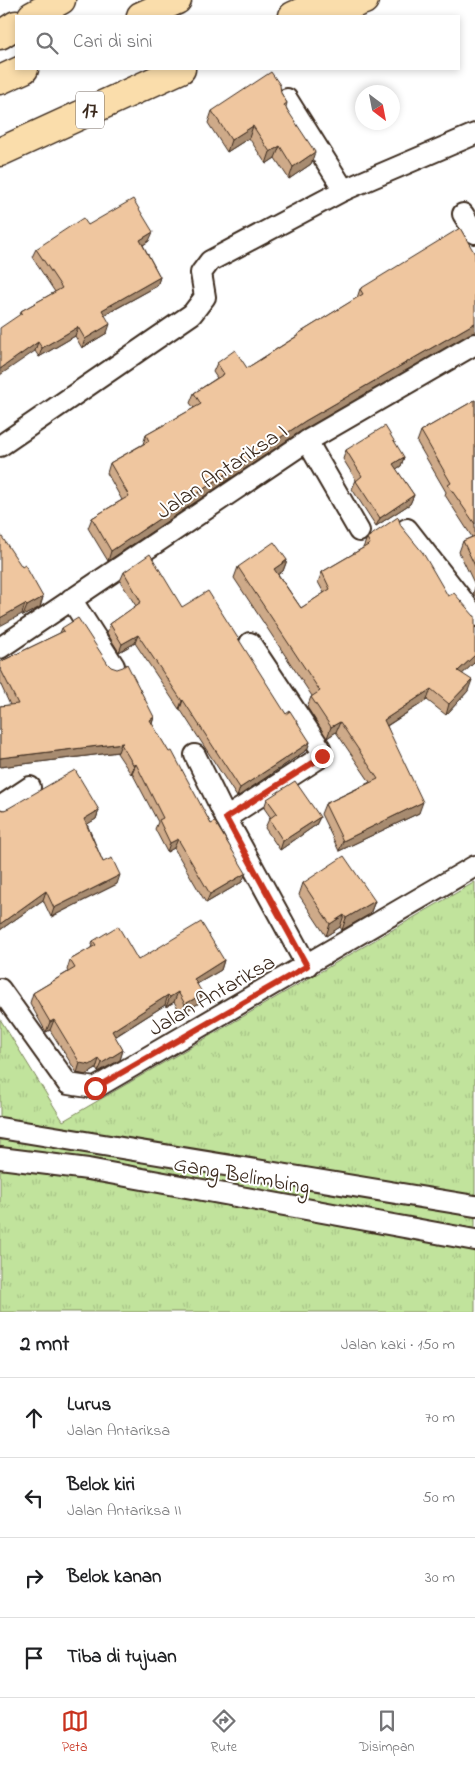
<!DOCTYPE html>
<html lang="id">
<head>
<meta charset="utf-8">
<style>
  :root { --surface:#fff; --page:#f2f2f2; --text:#202124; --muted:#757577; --line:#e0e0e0; --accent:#c8321e }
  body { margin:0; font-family:"Indie Flower",sans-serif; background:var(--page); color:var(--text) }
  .compass { position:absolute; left:355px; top:85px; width:45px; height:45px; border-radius:50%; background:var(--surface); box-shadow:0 2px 8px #0003; rotate:148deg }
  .stop { position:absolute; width:15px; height:15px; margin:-11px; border:4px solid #c8321e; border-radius:50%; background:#fff }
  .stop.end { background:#c8321e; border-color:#fff; box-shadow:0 1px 5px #0008 }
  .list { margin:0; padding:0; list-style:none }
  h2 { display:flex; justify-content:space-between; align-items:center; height:65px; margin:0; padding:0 20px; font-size:21px }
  h2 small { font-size:16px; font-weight:400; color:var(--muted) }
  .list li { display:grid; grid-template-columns:32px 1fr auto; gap:15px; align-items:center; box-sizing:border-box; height:80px; padding:0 20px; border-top:1px solid var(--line) }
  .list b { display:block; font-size:19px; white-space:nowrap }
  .list p { margin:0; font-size:16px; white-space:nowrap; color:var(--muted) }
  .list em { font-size:16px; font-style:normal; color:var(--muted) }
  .icon { flex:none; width:28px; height:28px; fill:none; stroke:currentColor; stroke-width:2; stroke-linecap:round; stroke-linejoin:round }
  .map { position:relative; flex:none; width:475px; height:1312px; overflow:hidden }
  .search { position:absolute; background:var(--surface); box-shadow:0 2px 8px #0003; left:15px; right:15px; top:15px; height:55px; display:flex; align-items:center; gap:12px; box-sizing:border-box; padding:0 18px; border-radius:0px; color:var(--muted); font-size:19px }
  .sheet { height:385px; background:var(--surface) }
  nav { display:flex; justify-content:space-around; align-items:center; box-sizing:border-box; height:70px; border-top:1px solid var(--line); background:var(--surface); font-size:14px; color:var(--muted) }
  nav a { display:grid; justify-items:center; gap:2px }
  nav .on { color:var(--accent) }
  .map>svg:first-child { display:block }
  .grass { fill:url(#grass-tufts); stroke:#7e865d }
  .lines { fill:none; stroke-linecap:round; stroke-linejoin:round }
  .street-casing { stroke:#3b2a1e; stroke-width:24 }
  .highway-casing { stroke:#3b2a1e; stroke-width:31 }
  .street { stroke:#fff; stroke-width:20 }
  .highway { stroke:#faddab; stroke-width:28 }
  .wall { fill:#ceaa89; stroke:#3b2a1e }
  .shaded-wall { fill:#a78b6f; stroke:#3b2a1e }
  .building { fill:#efc69f; stroke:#3b2a1e }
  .route { stroke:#c8321e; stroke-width:6 }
  .labels { text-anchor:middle; stroke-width:4; stroke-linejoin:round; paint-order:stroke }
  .shield { fill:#fff; stroke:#766a62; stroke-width:1 }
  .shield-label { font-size:21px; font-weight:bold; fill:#3b2a1e }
  .street-label { font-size:22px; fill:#3b2a1e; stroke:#fff }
</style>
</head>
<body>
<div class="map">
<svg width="475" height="1312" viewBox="0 0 475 1312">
  <defs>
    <pattern id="grass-tufts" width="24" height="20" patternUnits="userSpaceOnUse" patternTransform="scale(1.25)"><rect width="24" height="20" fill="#c1e39c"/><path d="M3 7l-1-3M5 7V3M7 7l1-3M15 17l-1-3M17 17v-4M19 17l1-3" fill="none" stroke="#a7c386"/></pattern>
  </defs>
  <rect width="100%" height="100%" fill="#fff"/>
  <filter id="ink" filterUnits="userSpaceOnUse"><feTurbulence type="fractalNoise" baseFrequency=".02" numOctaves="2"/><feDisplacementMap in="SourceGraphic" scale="10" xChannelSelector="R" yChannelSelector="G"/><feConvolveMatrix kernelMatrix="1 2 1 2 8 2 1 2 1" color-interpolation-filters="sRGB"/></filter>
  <g filter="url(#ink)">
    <!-- grass -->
    <path class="grass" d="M 475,882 L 475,1312 L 0,1312 L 0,1019 L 63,1121 Z"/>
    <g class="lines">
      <!-- street casing -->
      <g class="street-casing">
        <g id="street">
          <path d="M 287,99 L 344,190"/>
          <path d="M 463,214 L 475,233"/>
          <path d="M 307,441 L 359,531"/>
          <path d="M 0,446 L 192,314 L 205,297 L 201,273 L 210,261 L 344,190 L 475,134"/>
          <path d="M 407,529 L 475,616"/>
          <path d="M 71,599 L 114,666"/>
          <path d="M 0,648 L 307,441 L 475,344"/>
          <path d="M 195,755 L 226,818 L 307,966"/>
          <path d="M 0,807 L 30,787"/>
          <path d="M 226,818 L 322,756 L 320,748 L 250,643"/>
          <path d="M 0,989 L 68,1084 L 95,1088 L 475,866"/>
          <path d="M 0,1128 L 475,1206"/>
          <path d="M 0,1158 L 88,1169 L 475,1240"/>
        </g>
      </g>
      <!-- highway casing -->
      <g class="highway-casing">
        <g id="highway">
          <path d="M 32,16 L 61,0"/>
          <path d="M 141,16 L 177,0"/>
          <path d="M 293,16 L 328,0"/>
          <path d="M 320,16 L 364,0"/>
          <path d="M 0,35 L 16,25"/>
          <path d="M 0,80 L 24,69"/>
          <path d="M 0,152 L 181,69"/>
        </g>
      </g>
      <!-- street -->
      <use href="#street" class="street"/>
      <!-- highway -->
      <use href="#highway" class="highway"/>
    </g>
    <!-- wall -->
    <g class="wall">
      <path d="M 281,93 L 287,103 L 286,107 L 311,164 L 289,179 L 275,158 L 266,164 L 249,138 L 227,152 L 208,123 L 212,111 Z"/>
      <path d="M 88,225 L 149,241 L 143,245 L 160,277 L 157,286 L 105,315 L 107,333 L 82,348 L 75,336 L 39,357 L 35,351 L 20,315 L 21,311 L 55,292 L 32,257 L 36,249 Z"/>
      <path d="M 360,289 L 469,334 L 301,431 L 108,561 L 88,528 L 92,518 L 122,500 L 107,473 L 110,463 L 143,444 L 146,435 L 194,408 L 190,403 L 194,393 L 217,378 L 213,372 L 217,363 L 247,368 L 297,336 L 298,334 L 357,298 Z"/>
      <path d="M 475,400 L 475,585 L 459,552 L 463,541 L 472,537 L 445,495 L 446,492 L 417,442 L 421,431 Z"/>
      <path d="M 346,450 L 404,457 L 401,466 L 396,469 L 414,495 L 410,504 L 376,526 L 352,489 L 356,480 L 343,459 Z"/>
      <path d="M 401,526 L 475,662 L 462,674 L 468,691 L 446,715 L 427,700 L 387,726 L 419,813 L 339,851 L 321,814 L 325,804 L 370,782 L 336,732 L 327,738 L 307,707 L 311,697 L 312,696 L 234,578 L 238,567 L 287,560 L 283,571 L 278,574 L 301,608 L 324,593 L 318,582 L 322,572 L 363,548 L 367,538 Z"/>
      <path d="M 22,567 L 43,597 L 40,607 L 23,616 L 22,614 Z"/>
      <path d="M 124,572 L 182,607 L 286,714 L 310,742 L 307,750 L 237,797 L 180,709 L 179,709 L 135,643 L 119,652 L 107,633 L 110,624 L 136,606 L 120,581 Z"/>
      <path d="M 475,587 L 475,597 L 473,594 Z"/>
      <path d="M 62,628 L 108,664 L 154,717 L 152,724 L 211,824 L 242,882 L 206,903 L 174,848 L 167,852 L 155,829 L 158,822 L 132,773 L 131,774 L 117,753 L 118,752 L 0,767 L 0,706 L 10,705 L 0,683 L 0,662 L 60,633 Z"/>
      <path d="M 267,799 L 320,817 L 316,825 L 280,850 L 265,828 L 269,819 L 271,818 L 264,808 Z"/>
      <path d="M 0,809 L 4,810 L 99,810 L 96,819 L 87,824 L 103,862 L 117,884 L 51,917 L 43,900 L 0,930 Z"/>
      <path d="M 303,883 L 375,901 L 370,914 L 342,930 L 340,927 L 326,936 L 299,895 Z"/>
      <path d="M 93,941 L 138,960 L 224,960 L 221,970 L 197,984 L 199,1003 L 182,1014 L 174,1002 L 166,1007 L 165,1005 L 115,1037 L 123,1050 L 120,1060 L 98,1072 L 96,1069 L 86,1075 L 77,1073 L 50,1030 L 46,1032 L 30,1003 L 33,993 L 68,972 L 67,970 L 70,960 L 91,948 Z"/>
    </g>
    <!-- shaded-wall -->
    <g class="shaded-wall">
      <path d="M 253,126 L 249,138 L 227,152 L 231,140 Z"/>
      <path d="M 280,146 L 275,158 L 266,164 L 270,152 Z"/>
      <path d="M 315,152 L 311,164 L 289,179 L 293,167 Z"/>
      <path d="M 153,232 L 149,241 L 137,249 L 140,240 Z"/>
      <path d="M 160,277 L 157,286 L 99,318 L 102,310 Z"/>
      <path d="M 475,323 L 475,332 L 469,334 L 301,431 L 108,561 L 111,551 L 305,421 L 473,324 Z"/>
      <path d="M 110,324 L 107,333 L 82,348 L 85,339 Z"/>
      <path d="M 78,327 L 75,336 L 39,357 L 42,348 Z"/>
      <path d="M 38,342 L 35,351 L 0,375 L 0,369 Z"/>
      <path d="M 404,457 L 401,466 L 390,473 L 393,464 Z"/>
      <path d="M 414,495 L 410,504 L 376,526 L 380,518 Z"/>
      <path d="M 287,560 L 283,571 L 270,580 L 274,569 Z"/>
      <path d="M 43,597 L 40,607 L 23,616 L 27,606 Z"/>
      <path d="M 25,604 L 22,614 L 0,626 L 0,618 Z"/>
      <path d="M 138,635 L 135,643 L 119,652 L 122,644 Z"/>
      <path d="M 475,655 L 475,662 L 455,681 L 458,671 Z"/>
      <path d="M 472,680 L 468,691 L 446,715 L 449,704 Z"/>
      <path d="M 431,689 L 427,700 L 380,730 L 384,720 Z"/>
      <path d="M 183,700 L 180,709 L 179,709 L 182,701 Z"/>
      <path d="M 154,717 L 151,726 L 150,720 Z"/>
      <path d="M 340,722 L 336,732 L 327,738 L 331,727 Z"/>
      <path d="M 310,742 L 307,750 L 237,797 L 240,788 Z"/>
      <path d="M 123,743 L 121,744 L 118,752 L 0,767 L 0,758 Z"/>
      <path d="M 136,764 L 132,773 L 131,774 L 134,766 Z"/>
      <path d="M 423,802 L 419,813 L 339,851 L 343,841 Z"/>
      <path d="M 99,810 L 96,819 L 81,828 L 84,819 Z"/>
      <path d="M 320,817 L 316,825 L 280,850 L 283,841 Z"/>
      <path d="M 178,839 L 174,848 L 167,852 L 170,843 Z"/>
      <path d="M 246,873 L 242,882 L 206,903 L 210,894 Z"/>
      <path d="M 120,875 L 117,884 L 51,917 L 54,908 Z"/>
      <path d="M 46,891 L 43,900 L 0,930 L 0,924 Z"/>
      <path d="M 375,901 L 370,914 L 342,930 L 346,918 Z"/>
      <path d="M 344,915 L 340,927 L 326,936 L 330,924 Z"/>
      <path d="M 224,960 L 221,970 L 190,988 L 194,979 Z"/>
      <path d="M 178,992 L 174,1002 L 166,1007 L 170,997 Z"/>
      <path d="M 203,994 L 199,1003 L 182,1014 L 185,1004 Z"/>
      <path d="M 168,995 L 165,1005 L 108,1041 L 112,1031 Z"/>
      <path d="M 54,1020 L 50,1030 L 46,1032 L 50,1022 Z"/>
      <path d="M 123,1050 L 120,1060 L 98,1072 L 102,1063 Z"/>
      <path d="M 99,1059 L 96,1069 L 86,1075 L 77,1073 L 80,1063 Z"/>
    </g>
    <!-- building -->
    <g class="building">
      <path d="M 271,72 L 280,85 L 281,93 L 287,103 L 284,105 L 315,152 L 293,167 L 280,146 L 270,152 L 253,126 L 231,140 L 212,111 Z"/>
      <path d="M 133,199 L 153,232 L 140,240 L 160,277 L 102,310 L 110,324 L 85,339 L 78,327 L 42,348 L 38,342 L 0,369 L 0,328 L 22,313 L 21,311 L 62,288 L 36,249 L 83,218 L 88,225 Z"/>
      <path d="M 460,228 L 475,254 L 475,323 L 473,324 L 305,421 L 111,551 L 92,518 L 129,496 L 110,463 L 149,441 L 146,435 L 201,404 L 194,393 L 224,374 L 217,363 L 235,350 L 247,368 L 299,335 L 298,334 L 363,294 L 360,289 Z"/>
      <path d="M 475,400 L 475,524 L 448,485 L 451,483 L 421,431 Z"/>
      <path d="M 385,426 L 404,457 L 393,464 L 414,495 L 380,518 L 356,481 L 362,476 L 346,450 Z"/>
      <path d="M 398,517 L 401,526 L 423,553 L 448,596 L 454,593 L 474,616 L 475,616 L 475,655 L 458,671 L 472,680 L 449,704 L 431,689 L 384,720 L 423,802 L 343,841 L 325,804 L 378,779 L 340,722 L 331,727 L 311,697 L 320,691 L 238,567 L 274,542 L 287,560 L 274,569 L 301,608 L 330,589 L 322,572 L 370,544 L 367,538 Z"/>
      <path d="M 0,534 L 22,567 L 25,565 L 43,597 L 27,606 L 25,604 L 0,618 Z"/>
      <path d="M 475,536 L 475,566 L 463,541 Z"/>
      <path d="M 150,554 L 182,607 L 208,591 L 286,714 L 290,711 L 310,742 L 240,788 L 183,700 L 182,701 L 138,635 L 122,644 L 110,624 L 141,602 L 124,572 Z"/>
      <path d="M 78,618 L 108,664 L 111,667 L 117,669 L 123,667 L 127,664 L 154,717 L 150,720 L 169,752 L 172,751 L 211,824 L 215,822 L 246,873 L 210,894 L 178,839 L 170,843 L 159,820 L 163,818 L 136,764 L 134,766 L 121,744 L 123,743 L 0,758 L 0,706 L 18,704 L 0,668 L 0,662 L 64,631 L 62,628 Z"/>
      <path d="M 75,770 L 99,810 L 84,819 L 103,862 L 112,858 L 120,875 L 54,908 L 46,891 L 0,924 L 0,809 L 4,810 L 9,808 Z"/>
      <path d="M 295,781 L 320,817 L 283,841 L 269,819 L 277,813 L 267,799 Z"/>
      <path d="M 344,856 L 375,901 L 346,918 L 344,915 L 330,924 L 303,883 Z"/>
      <path d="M 201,922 L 224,960 L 194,979 L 203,994 L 185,1004 L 178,992 L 170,997 L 168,995 L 112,1031 L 123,1050 L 102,1063 L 99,1059 L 90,1065 L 80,1063 L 54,1020 L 50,1022 L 33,993 L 75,968 L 70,960 L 96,945 L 93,941 L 118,926 L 138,960 Z"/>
    </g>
  </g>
  <g class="lines" filter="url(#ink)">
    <!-- route -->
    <path class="route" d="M 95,1088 L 307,966 L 226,818 L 319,759 L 322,756"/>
  </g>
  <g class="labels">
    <!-- shield labels -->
    <rect class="shield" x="76" y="91.5" width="28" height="37" rx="4"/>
    <g class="shield-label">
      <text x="90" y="117">17</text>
    </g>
    <!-- street labels -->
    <g class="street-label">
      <text transform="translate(221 470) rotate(-34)" y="8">Jalan Antariksa I</text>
      <text transform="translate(211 994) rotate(-30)" y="8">Jalan Antariksa</text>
      <text transform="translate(242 1174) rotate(10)" y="8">Gang Belimbing</text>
    </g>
  </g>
</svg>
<svg class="compass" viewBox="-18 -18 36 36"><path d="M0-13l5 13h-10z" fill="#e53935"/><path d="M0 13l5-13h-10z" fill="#757577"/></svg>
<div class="stop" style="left:95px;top:1088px"></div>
<div class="stop end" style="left:322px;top:756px"></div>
<div class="search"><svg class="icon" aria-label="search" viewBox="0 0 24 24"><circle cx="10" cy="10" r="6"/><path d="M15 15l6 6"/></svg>Cari di sini</div>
</div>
<section class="sheet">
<h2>2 mnt<small>Jalan kaki · 150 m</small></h2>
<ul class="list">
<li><svg class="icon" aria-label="ahead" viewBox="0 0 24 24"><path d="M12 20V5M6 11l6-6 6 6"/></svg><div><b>Lurus</b><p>Jalan Antariksa</p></div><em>70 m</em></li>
<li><svg class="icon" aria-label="left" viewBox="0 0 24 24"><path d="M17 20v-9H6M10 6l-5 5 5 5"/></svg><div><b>Belok kiri</b><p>Jalan Antariksa II</p></div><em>50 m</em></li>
<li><svg class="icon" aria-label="right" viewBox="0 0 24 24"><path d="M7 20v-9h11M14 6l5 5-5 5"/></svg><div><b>Belok kanan</b></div><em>30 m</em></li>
<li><svg class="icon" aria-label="arrive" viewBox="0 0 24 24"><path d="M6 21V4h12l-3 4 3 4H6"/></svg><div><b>Tiba di tujuan</b></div></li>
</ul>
</section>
<nav>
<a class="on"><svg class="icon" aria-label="map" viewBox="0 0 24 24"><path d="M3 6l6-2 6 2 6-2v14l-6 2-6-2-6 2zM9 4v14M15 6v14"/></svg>Peta</a>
<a><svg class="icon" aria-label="directions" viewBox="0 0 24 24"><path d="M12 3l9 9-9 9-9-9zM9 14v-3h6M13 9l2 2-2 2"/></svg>Rute</a>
<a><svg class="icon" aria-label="saved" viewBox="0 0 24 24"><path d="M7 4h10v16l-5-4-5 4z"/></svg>Disimpan</a>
</nav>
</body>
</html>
